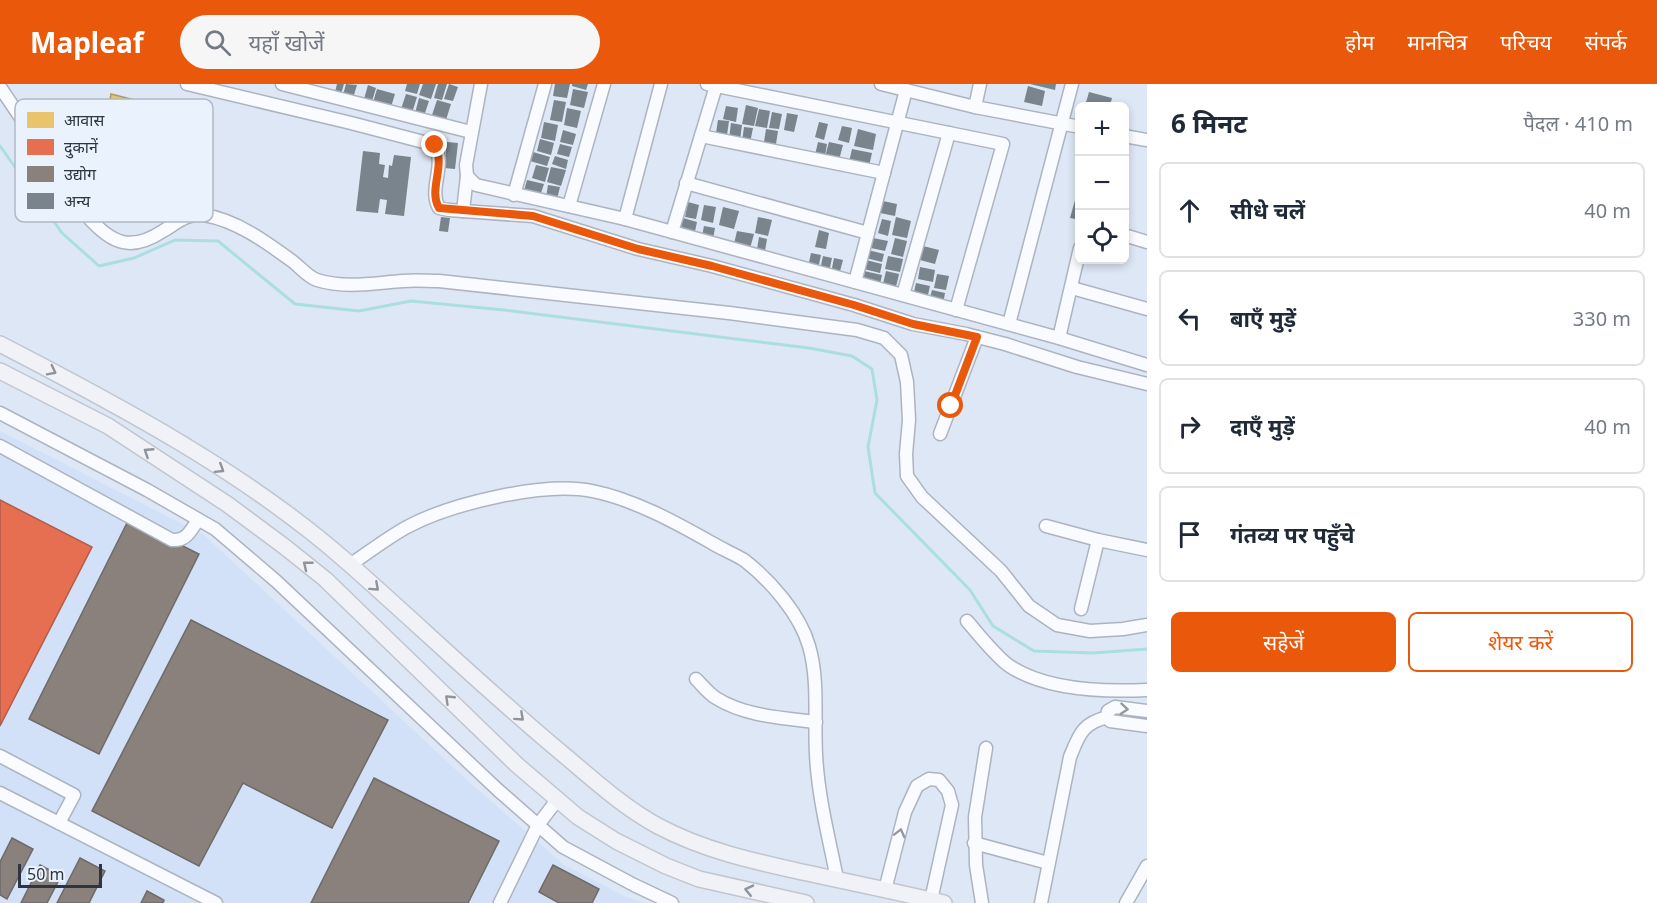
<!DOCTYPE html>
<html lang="hi">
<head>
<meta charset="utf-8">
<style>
  :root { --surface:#fff; --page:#f6f6f7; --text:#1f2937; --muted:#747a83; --line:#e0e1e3; --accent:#ea580c }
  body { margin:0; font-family:"Noto Sans","Noto Sans Devanagari",sans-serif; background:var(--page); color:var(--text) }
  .controls { position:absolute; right:18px; top:18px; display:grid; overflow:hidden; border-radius:9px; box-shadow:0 3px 9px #0003 }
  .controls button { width:54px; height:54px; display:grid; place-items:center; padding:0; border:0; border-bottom:2px solid var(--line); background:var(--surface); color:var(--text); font:30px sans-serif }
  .scale { position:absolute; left:18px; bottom:15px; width:84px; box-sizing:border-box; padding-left:6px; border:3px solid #2d3541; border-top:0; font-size:16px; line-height:21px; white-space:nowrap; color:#2d3541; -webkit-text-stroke:4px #eaf2fe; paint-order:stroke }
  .stop { position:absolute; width:18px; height:18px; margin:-14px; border:4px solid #ea580c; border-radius:50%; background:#fff }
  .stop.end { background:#ea580c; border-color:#fff; box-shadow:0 2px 6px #0008 }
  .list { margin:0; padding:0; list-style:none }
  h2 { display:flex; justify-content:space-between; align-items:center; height:78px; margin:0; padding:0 24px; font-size:26px }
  h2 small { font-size:20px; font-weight:400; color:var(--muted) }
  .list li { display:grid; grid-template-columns:39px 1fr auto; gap:18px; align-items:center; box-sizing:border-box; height:96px; margin:0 12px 12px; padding:0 12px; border:2px solid var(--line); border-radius:9px }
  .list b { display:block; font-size:22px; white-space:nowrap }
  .list em { font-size:20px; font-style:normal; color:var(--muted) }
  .actions { display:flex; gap:12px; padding:18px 24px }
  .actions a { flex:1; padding:14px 0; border:2px solid var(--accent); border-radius:9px; text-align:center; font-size:21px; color:var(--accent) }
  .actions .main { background:var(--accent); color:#fff }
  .icon { flex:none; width:33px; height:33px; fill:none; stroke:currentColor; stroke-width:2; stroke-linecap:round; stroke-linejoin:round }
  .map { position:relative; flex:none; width:1147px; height:819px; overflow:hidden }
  header { display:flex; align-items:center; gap:36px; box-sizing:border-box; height:84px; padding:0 30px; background:var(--accent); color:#fff }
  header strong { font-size:28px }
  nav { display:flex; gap:33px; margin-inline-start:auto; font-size:21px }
  .search { width:420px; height:54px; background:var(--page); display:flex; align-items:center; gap:15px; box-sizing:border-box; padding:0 21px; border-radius:33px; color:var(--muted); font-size:22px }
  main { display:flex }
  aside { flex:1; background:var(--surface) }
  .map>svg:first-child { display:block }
  .built { fill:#d2e1f7 }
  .homes { fill:#e9c46a; stroke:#b1995e; stroke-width:1.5 }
  .shops { fill:#e76f51; stroke:#af5e4c; stroke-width:1.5 }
  .industry { fill:#8a817c; stroke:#6e6a6a; stroke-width:1.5 }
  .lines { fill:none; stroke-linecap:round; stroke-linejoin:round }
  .stream { stroke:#abdfdf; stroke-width:3 }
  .building { fill:#79848d }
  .minor-casing { stroke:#adb4c0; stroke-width:15 }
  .major-casing { stroke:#c1c6ce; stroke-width:18 }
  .minor { stroke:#fafbfe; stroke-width:12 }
  .major { stroke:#f1f1f8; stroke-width:15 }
  .oneway { stroke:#8f939c }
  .oneway2 { stroke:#9498a0 }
  .route { stroke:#ea580c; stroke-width:8 }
  .key { fill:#eaf2fe; stroke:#b1b9c5; stroke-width:1.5 }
  .key-label { font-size:16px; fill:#2d3541 }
</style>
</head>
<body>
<header>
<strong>Mapleaf</strong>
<div class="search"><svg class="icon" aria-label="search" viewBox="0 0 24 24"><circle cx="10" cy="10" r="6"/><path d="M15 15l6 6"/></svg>यहाँ खोजें</div>
<nav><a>होम</a><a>मानचित्र</a><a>परिचय</a><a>संपर्क</a></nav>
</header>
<main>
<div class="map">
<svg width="1147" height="819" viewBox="0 0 1147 819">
  <rect width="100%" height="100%" fill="#dee7f5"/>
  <!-- built -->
  <path class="built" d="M 0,347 L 204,451 L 470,699 L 563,780 L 626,813 L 645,819 L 0,819 Z"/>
  <!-- homes -->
  <path class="homes" d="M 111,10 L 135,16 L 131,32 L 126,31 L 123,42 L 139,46 L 134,64 L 124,61 L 122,65 L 111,62 L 114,51 L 106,49 L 103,60 L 99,59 L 97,66 L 87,64 L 89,57 L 70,52 L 71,48 L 64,46 L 69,28 L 106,38 Z"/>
  <!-- shops -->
  <path class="shops" d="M 0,416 L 92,463 L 0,642 Z"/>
  <!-- industry -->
  <g class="industry">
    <path d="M 129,435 L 199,470 L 99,670 L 29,635 Z"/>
    <path d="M 191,536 L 388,636 L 332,744 L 243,699 L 199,782 L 92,727 Z"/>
    <path d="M 374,694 L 499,757 L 468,819 L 311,819 Z"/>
    <path d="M 12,754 L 33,765 L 7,815 L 0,811 L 0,778 Z"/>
    <path d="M 80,774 L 105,787 L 89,819 L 57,819 Z"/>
    <path d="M 40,781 L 61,792 L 47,819 L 21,819 Z"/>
    <path d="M 553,781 L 599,805 L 592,819 L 559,819 L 539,808 Z"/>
    <path d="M 147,807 L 164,816 L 163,819 L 141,819 Z"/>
  </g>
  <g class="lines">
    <!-- stream -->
    <path class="stream" d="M 0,62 L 62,149 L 99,182 L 134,174 L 175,156 L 218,157 L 295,220 L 359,227 L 411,217 L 504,226 L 809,264 L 852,272 L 872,285 L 877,316 L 868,363 L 875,409 L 970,506 L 993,542 L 1034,567 L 1093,569 L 1147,565"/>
  </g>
  <!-- building -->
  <g class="building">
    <path d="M 337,0 L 344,0 L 341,10 L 335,8 Z"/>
    <path d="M 346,0 L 357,1 L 353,14 L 343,11 Z"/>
    <path d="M 407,0 L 420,0 L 417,10 L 405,7 Z"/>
    <path d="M 423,0 L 436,0 L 431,15 L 419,11 Z"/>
    <path d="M 438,0 L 447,0 L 442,16 L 434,14 Z"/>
    <path d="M 449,0 L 458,3 L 453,17 L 444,15 Z"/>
    <path d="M 555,0 L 570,0 L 567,14 L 553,12 Z"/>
    <path d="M 572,0 L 588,0 L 586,6 L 572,2 Z"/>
    <path d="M 1030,0 L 1056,0 L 1055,6 Z"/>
    <path d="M 368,1 L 376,4 L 372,17 L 364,15 Z"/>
    <path d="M 1028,2 L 1045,7 L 1042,22 L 1024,18 Z"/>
    <path d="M 377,5 L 395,10 L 391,23 L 373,18 Z"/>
    <path d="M 573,5 L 588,8 L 584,24 L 570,21 Z"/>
    <path d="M 1089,8 L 1112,14 L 1110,22 L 1085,22 Z"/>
    <path d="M 406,10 L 417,13 L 412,29 L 401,25 Z"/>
    <path d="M 419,14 L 429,17 L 424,32 L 415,29 Z"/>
    <path d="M 437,16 L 451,20 L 446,36 L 432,31 Z"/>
    <path d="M 554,16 L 566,18 L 562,38 L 550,36 Z"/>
    <path d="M 746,21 L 758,24 L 754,42 L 742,40 Z"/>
    <path d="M 726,22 L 738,24 L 736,38 L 723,35 Z"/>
    <path d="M 567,24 L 581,27 L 577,44 L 564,41 Z"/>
    <path d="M 759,25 L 770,27 L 767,44 L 755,42 Z"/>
    <path d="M 772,28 L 782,30 L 779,45 L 769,44 Z"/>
    <path d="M 787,29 L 798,31 L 794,48 L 784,46 Z"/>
    <path d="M 718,36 L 729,37 L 727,51 L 716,49 Z"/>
    <path d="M 544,38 L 558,41 L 555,57 L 541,54 Z"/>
    <path d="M 819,38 L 828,40 L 824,56 L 815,53 Z"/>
    <path d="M 731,39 L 742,41 L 740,56 L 729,55 Z"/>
    <path d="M 842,42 L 852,44 L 849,59 L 838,56 Z"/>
    <path d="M 744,43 L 753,44 L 750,59 L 742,58 Z"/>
    <path d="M 766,45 L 778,47 L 776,60 L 764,58 Z"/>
    <path d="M 858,45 L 876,50 L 873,66 L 854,62 Z"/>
    <path d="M 563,46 L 576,50 L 573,61 L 560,58 Z"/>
    <path d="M 540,55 L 554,59 L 551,71 L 537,67 Z"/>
    <path d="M 447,58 L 458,59 L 455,85 L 444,84 Z"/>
    <path d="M 818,58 L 827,60 L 825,72 L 815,71 Z"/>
    <path d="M 829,58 L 843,61 L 839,76 L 825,73 Z"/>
    <path d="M 560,60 L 572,63 L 569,73 L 557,70 Z"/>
    <path d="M 852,65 L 872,69 L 869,82 L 849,78 Z"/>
    <path d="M 363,67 L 380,69 L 379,80 L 385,81 L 383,93 L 388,94 L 389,81 L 392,82 L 394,71 L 411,73 L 404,132 L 385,130 L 387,116 L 380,115 L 378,129 L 356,127 Z"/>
    <path d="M 533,68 L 550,73 L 547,82 L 530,77 Z"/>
    <path d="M 555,72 L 568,76 L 566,85 L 552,80 Z"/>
    <path d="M 536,81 L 549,84 L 545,98 L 532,94 Z"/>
    <path d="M 551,83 L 566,86 L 561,102 L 547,98 Z"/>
    <path d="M 527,96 L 544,100 L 540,112 L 524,107 Z"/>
    <path d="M 548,101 L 560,103 L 557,115 L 546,113 Z"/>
    <path d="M 1079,102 L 1080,102 L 1080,136 L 1070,134 Z"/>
    <path d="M 883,117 L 897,120 L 895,132 L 880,129 Z"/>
    <path d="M 688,118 L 699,121 L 696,135 L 685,133 Z"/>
    <path d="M 704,121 L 716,123 L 713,139 L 701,136 Z"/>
    <path d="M 723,123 L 739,127 L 734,145 L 719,141 Z"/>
    <path d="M 441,133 L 450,134 L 448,148 L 439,147 Z"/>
    <path d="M 758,133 L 772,136 L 768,152 L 755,149 Z"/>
    <path d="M 896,133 L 911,137 L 907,154 L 892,151 Z"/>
    <path d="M 683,134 L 697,138 L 694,152 L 680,148 Z"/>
    <path d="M 882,135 L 891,137 L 888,152 L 878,149 Z"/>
    <path d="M 704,142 L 715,144 L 713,155 L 702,152 Z"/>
    <path d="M 819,146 L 829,149 L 826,165 L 815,163 Z"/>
    <path d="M 737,147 L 754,150 L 749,168 L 733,164 Z"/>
    <path d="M 759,153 L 767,155 L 765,167 L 757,165 Z"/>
    <path d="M 873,154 L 888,157 L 885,167 L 871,164 Z"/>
    <path d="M 895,154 L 907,157 L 903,173 L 891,170 Z"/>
    <path d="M 923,162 L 939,166 L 935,180 L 920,176 Z"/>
    <path d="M 868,166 L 884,170 L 882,178 L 866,174 Z"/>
    <path d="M 811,169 L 821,171 L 818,185 L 808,183 Z"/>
    <path d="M 823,172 L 832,174 L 829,188 L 820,186 Z"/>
    <path d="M 888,172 L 903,175 L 900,188 L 885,185 Z"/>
    <path d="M 834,174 L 843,176 L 839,191 L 831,189 Z"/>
    <path d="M 866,176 L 882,180 L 880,189 L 864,185 Z"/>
    <path d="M 920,183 L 935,186 L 933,198 L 918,195 Z"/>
    <path d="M 864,187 L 882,191 L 880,200 L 862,196 Z"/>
    <path d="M 886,187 L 899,190 L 896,203 L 883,200 Z"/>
    <path d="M 937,190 L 949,192 L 946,206 L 934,204 Z"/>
    <path d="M 916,199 L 930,202 L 928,211 L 914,208 Z"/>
    <path d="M 932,206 L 945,209 L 943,220 L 929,217 Z"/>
  </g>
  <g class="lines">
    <!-- minor casing -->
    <g class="minor-casing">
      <g id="minor">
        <path d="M 187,0 L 351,39 L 435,61 C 446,83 428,105 439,124 L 449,126 L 533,132 L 638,165 L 712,182 L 854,221 L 913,240 L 966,250 L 1005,260 L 1077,283 L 1147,300"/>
        <path d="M 282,0 L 471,48"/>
        <path d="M 707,0 L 1003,60 L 956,226"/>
        <path d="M 881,0 L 975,23 L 1080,43"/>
        <path d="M 0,3 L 88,133 C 112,160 131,168 163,147 C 177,139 186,129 204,131 C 236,136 266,158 292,177 C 300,183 308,193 317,196 C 346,205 374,199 403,197 C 415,196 427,197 439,197 L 729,229 L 857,246 L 884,254 L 901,271 L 907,298 L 909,336 L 906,370 L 907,392 L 922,413 L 1001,487 L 1029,522 L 1057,541 L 1090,547 L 1123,545 L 1147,541"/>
        <path d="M 975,23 L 980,0"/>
        <path d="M 701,52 L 884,89"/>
        <path d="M 1124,52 L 1147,56"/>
        <path d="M 467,92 L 476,101 L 625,135 L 1059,254 L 1147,281"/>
        <path d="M 686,99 L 868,149"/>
        <path d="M 514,111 L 545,0"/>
        <path d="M 569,122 L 604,0"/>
        <path d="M 463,127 L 467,92 L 466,81 L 481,0"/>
        <path d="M 625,135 L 661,0"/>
        <path d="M 672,148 L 716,2"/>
        <path d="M 1124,151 L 1147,158"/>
        <path d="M 855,198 L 906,6"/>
        <path d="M 1072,204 L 1147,225"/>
        <path d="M 903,211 L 949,49"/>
        <path d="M 1009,240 L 1072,0"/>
        <path d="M 1059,254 L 1080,164"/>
        <path d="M 0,329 L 147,406 L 215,445 L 276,497 L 498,706 L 563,763 L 634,801 L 672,819"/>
        <path d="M 940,350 L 977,253"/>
        <path d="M 0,362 L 172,456 C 187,457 190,447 198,436"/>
        <path d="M 1046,442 L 1098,456 L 1147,466"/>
        <path d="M 350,481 C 369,468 387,454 407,443 C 450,420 544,397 592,407 C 633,415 675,438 712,459 C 722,465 734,470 744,476 C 770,496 800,530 809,562 C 819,596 814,635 816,670 C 818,713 829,754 837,795"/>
        <path d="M 1081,525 L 1098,456"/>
        <path d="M 967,537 C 980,552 993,569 1008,581 C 1044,606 1105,608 1147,606"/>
        <path d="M 696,595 C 702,601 708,609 716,614 C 744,632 783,634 816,638"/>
        <path d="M 1147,627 L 1115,623 L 1108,627 L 1107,632 L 1110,637 L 1147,642"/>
        <path d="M 0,672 L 74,711 L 59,739"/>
        <path d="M 0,709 L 216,819"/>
        <path d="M 974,759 L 1048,779"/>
        <path d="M 885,806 L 905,728 L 917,702 L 929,695 L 939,696 L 948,707 L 952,721 L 931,816"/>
        <path d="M 500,819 L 538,741 L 557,716"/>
        <path d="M 982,819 L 976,781 L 975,733 L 986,664"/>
        <path d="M 1041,819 L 1070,673 C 1079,651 1082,639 1108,633"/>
        <path d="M 1126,819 L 1147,782"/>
      </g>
    </g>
    <!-- major casing -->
    <g class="major-casing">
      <g id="major">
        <path d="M 0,260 C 118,321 246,389 346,477 C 419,541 489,609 564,671 C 594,696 623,723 658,742 C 703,766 752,777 802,788 C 849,798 897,808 944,819"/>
        <path d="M 0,287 L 108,342 L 227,420 L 285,463 L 325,495 L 517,681 L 578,733 L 616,757 L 666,782 L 699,795 L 806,819"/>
      </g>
    </g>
    <!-- minor -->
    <use href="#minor" class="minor"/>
    <!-- major -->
    <use href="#major" class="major"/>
  </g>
  <!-- one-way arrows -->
  <defs><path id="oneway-chevron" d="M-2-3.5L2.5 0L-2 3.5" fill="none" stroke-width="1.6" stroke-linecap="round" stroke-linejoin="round" transform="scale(1.5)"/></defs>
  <g class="oneway">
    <use href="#oneway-chevron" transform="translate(52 287) rotate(27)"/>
    <use href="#oneway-chevron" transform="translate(148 368) rotate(-147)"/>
    <use href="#oneway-chevron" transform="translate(220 385) rotate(32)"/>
    <use href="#oneway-chevron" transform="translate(307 481) rotate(-141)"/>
    <use href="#oneway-chevron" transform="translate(375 503) rotate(42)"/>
    <use href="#oneway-chevron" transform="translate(449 615) rotate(-136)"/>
    <use href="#oneway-chevron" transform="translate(520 633) rotate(42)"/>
    <use href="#oneway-chevron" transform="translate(749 806) rotate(-167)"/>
  </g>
  <g class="oneway2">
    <use href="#oneway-chevron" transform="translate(1124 625) rotate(5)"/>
    <use href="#oneway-chevron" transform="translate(900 749) rotate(-76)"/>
  </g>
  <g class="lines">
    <!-- route -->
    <path class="route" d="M 435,61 C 446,83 428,105 439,124 L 533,132 L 638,165 L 712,182 L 854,221 L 913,240 L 977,253 L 951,322"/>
  </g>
  <!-- legend -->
  <rect x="15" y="15" width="198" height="123" rx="9" class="key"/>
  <rect x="27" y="28" width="27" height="16" fill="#e9c46a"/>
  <rect x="27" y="55" width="27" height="16" fill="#e76f51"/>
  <rect x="27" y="82" width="27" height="16" fill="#8a817c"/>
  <rect x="27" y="109" width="27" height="16" fill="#79848d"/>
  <g class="key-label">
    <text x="64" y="42">आवास</text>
    <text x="64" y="69">दुकानें</text>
    <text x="64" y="96">उद्योग</text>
    <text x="64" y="123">अन्य</text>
  </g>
</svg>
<div class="controls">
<button>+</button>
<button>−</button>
<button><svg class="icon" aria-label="locate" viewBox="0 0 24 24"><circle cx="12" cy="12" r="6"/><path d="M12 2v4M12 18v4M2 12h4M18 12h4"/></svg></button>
</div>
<div class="scale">50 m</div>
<div class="stop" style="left:951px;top:322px"></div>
<div class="stop end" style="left:435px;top:61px"></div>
</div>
<aside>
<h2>6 मिनट<small>पैदल · 410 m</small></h2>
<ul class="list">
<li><svg class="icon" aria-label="ahead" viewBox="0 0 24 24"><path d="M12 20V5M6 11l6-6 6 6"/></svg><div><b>सीधे चलें</b></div><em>40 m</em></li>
<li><svg class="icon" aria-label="left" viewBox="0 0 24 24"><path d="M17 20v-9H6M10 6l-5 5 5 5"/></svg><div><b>बाएँ मुड़ें</b></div><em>330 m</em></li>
<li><svg class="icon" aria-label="right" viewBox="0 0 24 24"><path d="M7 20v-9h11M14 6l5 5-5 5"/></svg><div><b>दाएँ मुड़ें</b></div><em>40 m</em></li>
<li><svg class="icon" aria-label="arrive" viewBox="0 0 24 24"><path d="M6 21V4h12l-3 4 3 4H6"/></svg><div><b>गंतव्य पर पहुँचे</b></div></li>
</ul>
<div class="actions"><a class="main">सहेजें</a><a>शेयर करें</a></div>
</aside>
</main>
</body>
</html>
